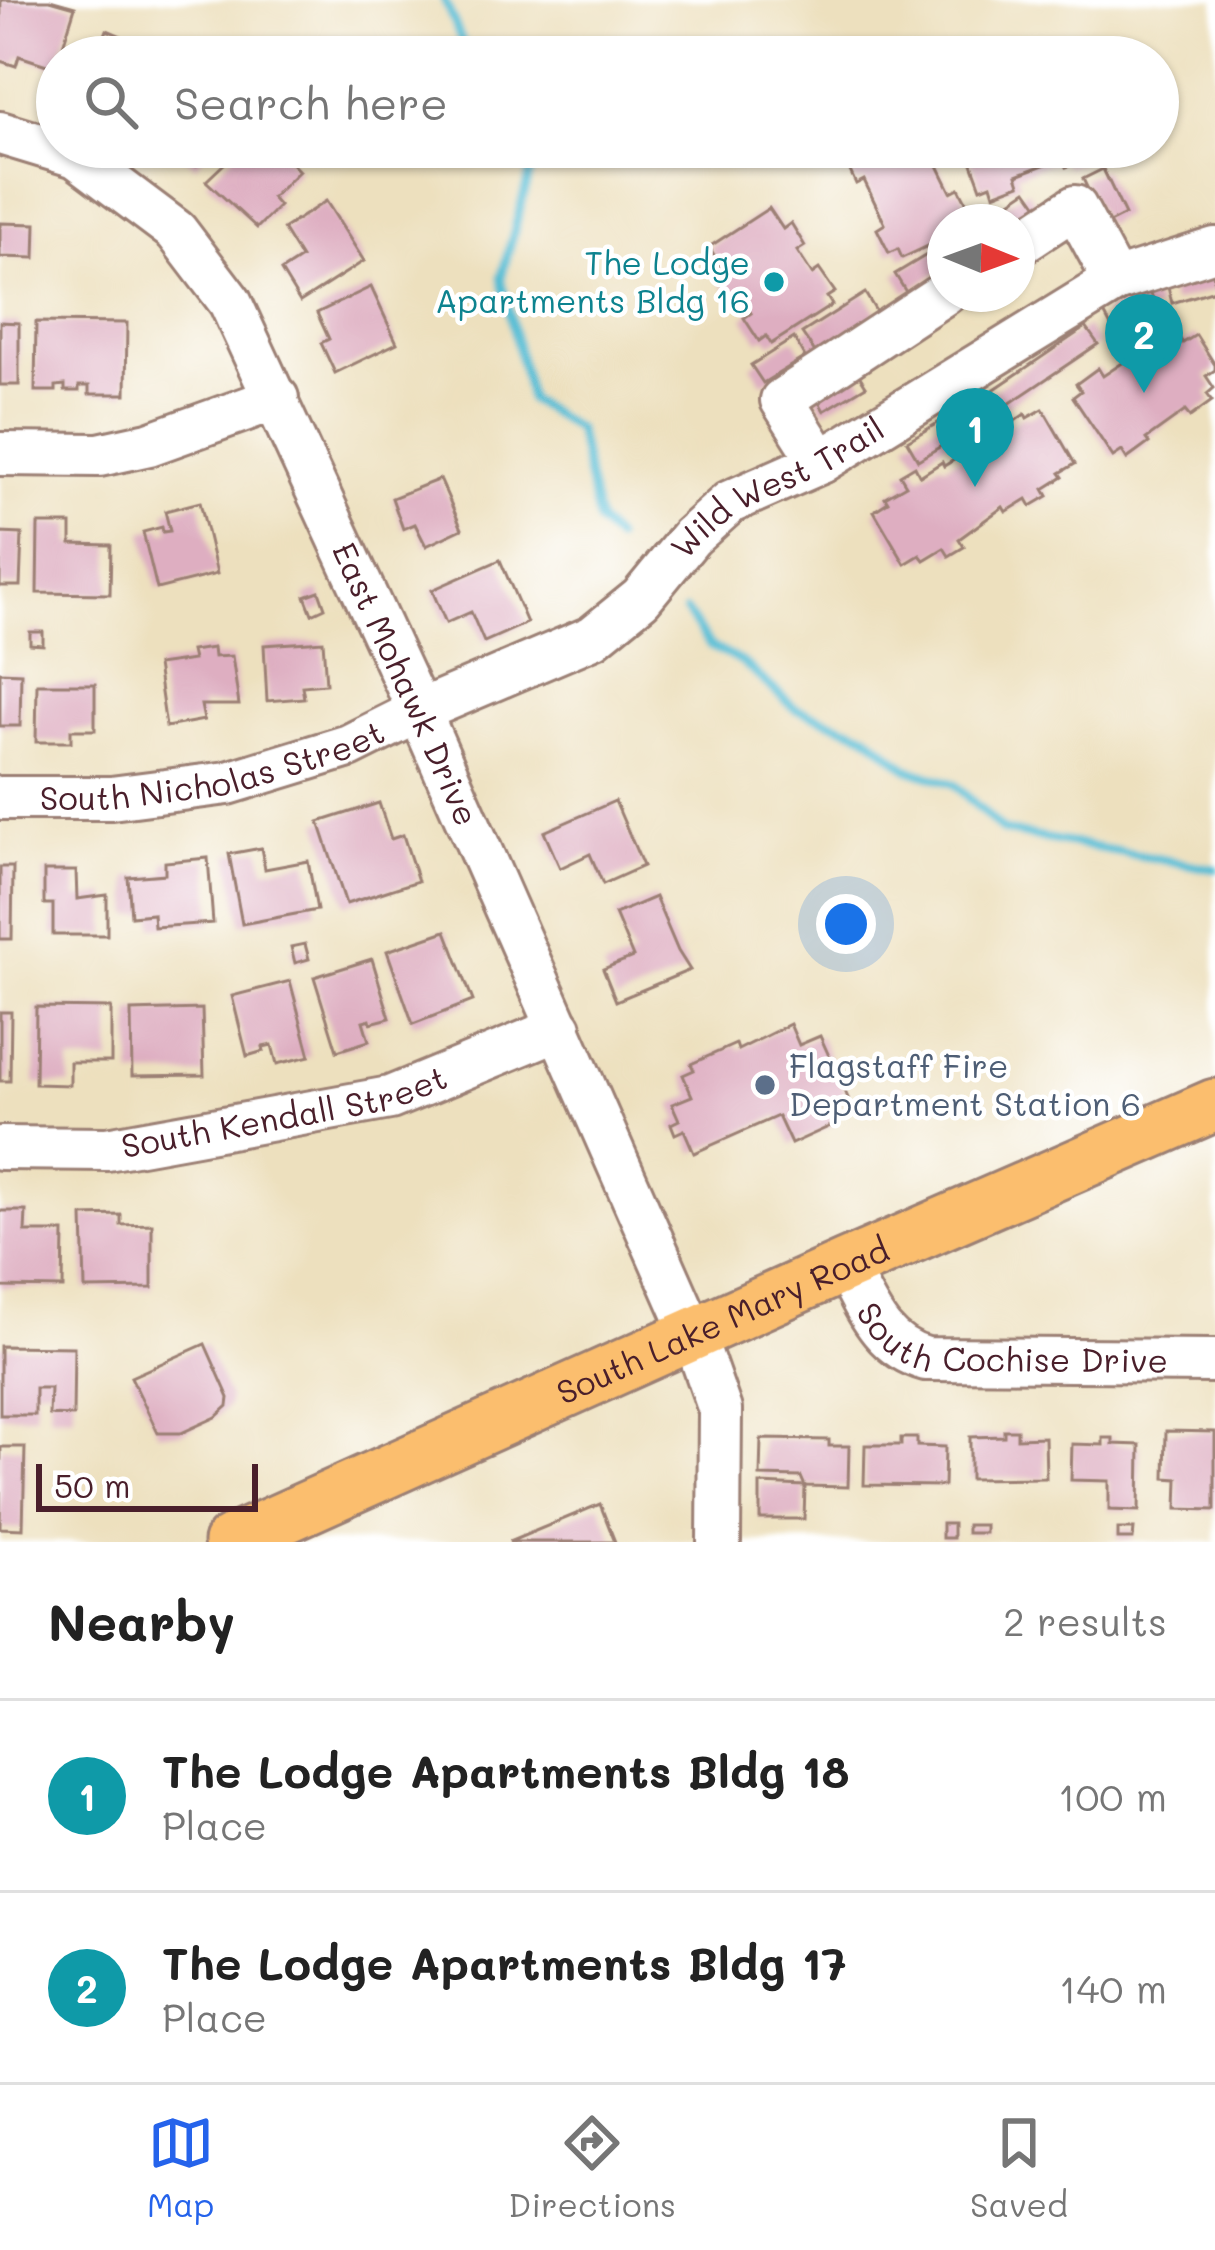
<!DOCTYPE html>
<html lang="en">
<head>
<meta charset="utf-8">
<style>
  :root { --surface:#fff; --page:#f2f2f2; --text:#222; --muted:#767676; --line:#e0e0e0; --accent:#2563eb }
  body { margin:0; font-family:Mali,sans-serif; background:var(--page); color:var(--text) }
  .compass { position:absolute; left:927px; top:204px; width:108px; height:108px; border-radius:50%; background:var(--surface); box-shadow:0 3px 9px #0004; rotate:91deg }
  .scale { position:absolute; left:36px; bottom:30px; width:222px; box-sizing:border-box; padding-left:12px; border:6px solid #4a1f2b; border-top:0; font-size:33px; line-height:42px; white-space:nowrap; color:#4a1f2b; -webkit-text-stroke:9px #fff; paint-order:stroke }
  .you { position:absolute; left:846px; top:924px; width:42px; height:42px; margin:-30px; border:9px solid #fff; border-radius:50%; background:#1a73e8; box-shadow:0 0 0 18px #1a73e833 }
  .badge { display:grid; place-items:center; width:78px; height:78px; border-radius:50%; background:var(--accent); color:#fff; font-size:39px; font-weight:700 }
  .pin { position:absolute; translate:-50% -99px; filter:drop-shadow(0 3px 6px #0008) }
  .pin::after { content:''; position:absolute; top:63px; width:42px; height:36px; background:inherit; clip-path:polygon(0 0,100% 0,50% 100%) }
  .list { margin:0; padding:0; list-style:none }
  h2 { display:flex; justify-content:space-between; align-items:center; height:156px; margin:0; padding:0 48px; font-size:51px }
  h2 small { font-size:39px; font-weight:400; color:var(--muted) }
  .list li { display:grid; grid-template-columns:78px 1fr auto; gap:36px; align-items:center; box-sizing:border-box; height:192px; padding:0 48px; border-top:3px solid var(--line) }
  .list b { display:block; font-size:45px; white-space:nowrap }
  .list p { margin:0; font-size:39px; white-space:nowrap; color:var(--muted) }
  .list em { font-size:39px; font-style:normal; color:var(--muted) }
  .icon { flex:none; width:66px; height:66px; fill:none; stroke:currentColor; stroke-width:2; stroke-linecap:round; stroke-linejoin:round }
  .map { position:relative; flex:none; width:1215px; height:1542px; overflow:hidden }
  .search { position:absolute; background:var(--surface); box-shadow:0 3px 9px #0004; left:36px; right:36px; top:36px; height:132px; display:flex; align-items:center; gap:30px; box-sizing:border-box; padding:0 42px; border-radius:66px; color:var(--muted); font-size:45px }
  .sheet { height:540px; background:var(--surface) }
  nav { display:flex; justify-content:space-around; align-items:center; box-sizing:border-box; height:168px; border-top:3px solid var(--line); background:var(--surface); font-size:33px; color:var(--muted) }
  nav a { display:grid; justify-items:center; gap:6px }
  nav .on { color:var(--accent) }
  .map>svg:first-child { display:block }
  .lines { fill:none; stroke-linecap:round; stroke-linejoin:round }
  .stream { stroke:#57bdd4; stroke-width:9 }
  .building { fill:#deaec1 }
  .minor-casing { stroke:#9c8074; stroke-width:48 }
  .major-casing { stroke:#9c8074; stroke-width:57 }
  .minor { stroke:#fff; stroke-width:42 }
  .major { stroke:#fbbe6e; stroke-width:51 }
  .culture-dot { fill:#0f9aa8; stroke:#fff; stroke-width:4.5 }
  .service-dot { fill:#5c6f8a; stroke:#fff; stroke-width:4.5 }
  .labels { text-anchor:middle; stroke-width:9; stroke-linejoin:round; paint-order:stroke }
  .culture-label { font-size:33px; fill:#0d838f; stroke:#fff; text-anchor:end }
  .street-label { font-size:33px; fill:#4a1f2b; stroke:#fff }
  .service-label { font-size:33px; fill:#4e5e75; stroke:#fff; text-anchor:start }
</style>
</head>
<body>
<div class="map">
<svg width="1215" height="1542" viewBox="0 0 1215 1542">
  <rect width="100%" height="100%" fill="#fff"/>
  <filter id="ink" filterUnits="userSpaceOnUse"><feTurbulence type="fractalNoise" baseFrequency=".00833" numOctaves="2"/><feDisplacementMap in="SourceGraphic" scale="24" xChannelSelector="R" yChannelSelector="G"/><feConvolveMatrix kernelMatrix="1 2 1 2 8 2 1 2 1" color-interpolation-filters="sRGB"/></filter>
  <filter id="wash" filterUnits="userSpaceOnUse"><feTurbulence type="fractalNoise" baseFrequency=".004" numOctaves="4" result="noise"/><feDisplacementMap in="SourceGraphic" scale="48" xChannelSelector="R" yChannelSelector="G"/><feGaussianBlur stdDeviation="2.7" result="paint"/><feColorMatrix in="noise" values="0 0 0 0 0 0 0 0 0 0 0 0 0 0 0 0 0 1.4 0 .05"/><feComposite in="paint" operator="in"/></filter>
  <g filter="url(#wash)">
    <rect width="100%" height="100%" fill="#ede0be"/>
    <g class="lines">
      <!-- stream -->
      <g class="stream">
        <path d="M 444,0 L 469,57"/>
        <path d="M 537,147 L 501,278 L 530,400 L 577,429 L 598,522 L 615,539"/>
        <path d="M 686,612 L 710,646 L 743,663 L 796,709 L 866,734 L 908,769 L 954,784 L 1003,831 L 1215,869"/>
      </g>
    </g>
    <g id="blocks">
      <!-- building -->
      <g class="building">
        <path d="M 1,0 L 50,0 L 75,7 L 56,68 L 19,56 L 16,66 L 0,61 Z"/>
        <path d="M 107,30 L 150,48 L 147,57 L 96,57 Z"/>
        <path d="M 172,147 L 211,147 L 196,166 Z"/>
        <path d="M 242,147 L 276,147 L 299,171 L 272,198 L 279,206 L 257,228 L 206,181 Z"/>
        <path d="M 848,147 L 929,147 L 951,192 L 959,188 L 972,213 L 963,217 L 966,222 L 945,222 L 945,238 L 902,258 L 898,249 L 889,253 L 877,229 L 885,224 L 864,180 L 856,184 L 845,160 L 852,156 Z"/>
        <path d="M 966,147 L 1087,147 L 1091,158 L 1066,167 L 1062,158 L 1017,175 L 1020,184 L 994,194 L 991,184 L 981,188 Z"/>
        <path d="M 1103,169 L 1125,215 L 1105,225 L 1083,179 Z"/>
        <path d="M 1027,190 L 1039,207 L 1017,222 L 991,222 L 987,217 Z"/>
        <path d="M 326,201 L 364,261 L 300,302 L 281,271 L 301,258 L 283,229 Z"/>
        <path d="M 769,208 L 783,229 L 791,223 L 805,246 L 797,251 L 812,274 L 819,269 L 835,292 L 827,297 L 832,305 L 771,344 L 766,336 L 759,341 L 744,318 L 751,313 L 736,290 L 729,295 L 714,272 L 722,267 L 709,247 Z"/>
        <path d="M 0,223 L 36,224 L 35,258 L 0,257 Z"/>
        <path d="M 945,244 L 945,268 L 906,292 L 895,274 Z"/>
        <path d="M 1213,270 L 1215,290 L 1172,303 L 1167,283 Z"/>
        <path d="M 371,287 L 397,343 L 335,373 L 321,343 L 329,339 L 317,313 Z"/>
        <path d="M 1148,289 L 1158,307 L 1114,332 L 1104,313 Z"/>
        <path d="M 865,293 L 877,313 L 815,352 L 802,333 Z"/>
        <path d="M 0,322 L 19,323 L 19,385 L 0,385 Z"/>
        <path d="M 36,322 L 127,323 L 126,394 L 89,394 L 89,386 L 79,386 L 79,391 L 65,391 L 65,385 L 56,386 L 56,391 L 35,391 Z"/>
        <path d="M 1086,327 L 1098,344 L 997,412 L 986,395 Z"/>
        <path d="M 1160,327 L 1165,334 L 1173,329 L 1183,343 L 1196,335 L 1215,365 L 1215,370 L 1206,376 L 1214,388 L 1207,394 L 1212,401 L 1190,417 L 1185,411 L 1146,439 L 1149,443 L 1127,459 L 1122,451 L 1113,457 L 1073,397 L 1081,391 L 1076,384 L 1098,368 L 1103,376 L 1142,350 L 1138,342 Z"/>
        <path d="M 794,338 L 805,357 L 763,383 L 751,365 Z"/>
        <path d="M 855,369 L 866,386 L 824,411 L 814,393 Z"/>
        <path d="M 970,404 L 981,422 L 918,460 L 907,441 Z"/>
        <path d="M 1043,409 L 1075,464 L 1060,473 L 1063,477 L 1044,489 L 1048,496 L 1031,506 L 1027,499 L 1006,512 L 1003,507 L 959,539 L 964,547 L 949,556 L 944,548 L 924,560 L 920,555 L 905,564 L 874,511 L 888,502 L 885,497 L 906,485 L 900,475 L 915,466 L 920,476 L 942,462 L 944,466 L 970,450 L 980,440 L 975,432 L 988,423 L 996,434 L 1025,414 L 1027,418 Z"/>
        <path d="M 440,479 L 462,529 L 426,546 L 415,524 L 403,529 L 392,498 Z"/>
        <path d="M 200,502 L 217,574 L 157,589 L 143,532 L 162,527 L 163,532 L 170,531 L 165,511 Z"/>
        <path d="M 38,524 L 71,524 L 71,544 L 111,545 L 110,594 L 37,593 Z"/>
        <path d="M 0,533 L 22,534 L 20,586 L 0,586 Z"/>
        <path d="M 500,560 L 527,623 L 484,642 L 471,612 L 446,623 L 432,590 Z"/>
        <path d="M 319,591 L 325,608 L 312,614 L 305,596 Z"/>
        <path d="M 30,632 L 43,632 L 43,645 L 30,644 Z"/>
        <path d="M 323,641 L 326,684 L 302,686 L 304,698 L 267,701 L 264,645 Z"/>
        <path d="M 213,648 L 214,657 L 232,656 L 239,705 L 201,705 L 204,720 L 166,727 L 157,665 L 193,660 L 191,651 Z"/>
        <path d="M 0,672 L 21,673 L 20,726 L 0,726 Z"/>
        <path d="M 37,684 L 95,684 L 95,730 L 71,730 L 71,742 L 36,742 Z"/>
        <path d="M 615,801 L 643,866 L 603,884 L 590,854 L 560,868 L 544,832 Z"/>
        <path d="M 379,803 L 391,839 L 403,835 L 418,881 L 346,904 L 319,822 Z"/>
        <path d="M 261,848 L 265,869 L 308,861 L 317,910 L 242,924 L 229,854 Z"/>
        <path d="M 208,858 L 213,923 L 154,927 L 153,914 L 131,916 L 128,877 L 165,874 L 165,862 Z"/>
        <path d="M 0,867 L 13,867 L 12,939 L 0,939 Z"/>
        <path d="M 44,871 L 76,871 L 77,899 L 107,895 L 107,935 L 53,935 L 53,904 L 44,904 Z"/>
        <path d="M 655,897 L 678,951 L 690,970 L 616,1001 L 603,969 L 633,957 L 615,914 Z"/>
        <path d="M 446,931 L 473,1001 L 413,1024 L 387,951 Z"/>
        <path d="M 305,944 L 309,959 L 295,963 L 291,947 Z"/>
        <path d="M 372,959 L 390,1018 L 371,1023 L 370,1019 L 363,1021 L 369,1041 L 337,1051 L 314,977 Z"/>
        <path d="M 290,981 L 310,1056 L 277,1064 L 272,1045 L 263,1047 L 264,1051 L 247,1056 L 232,996 Z"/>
        <path d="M 36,1007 L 111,1008 L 111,1062 L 70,1062 L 70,1085 L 35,1084 Z"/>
        <path d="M 202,1009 L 204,1075 L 132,1076 L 131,1011 Z"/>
        <path d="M 0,1012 L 11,1012 L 10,1081 L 0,1081 Z"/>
        <path d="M 790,1024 L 799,1045 L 820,1036 L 848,1098 L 828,1107 L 835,1124 L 791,1144 L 778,1116 L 694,1153 L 684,1130 L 675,1134 L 671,1124 L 679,1120 L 672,1104 L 692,1096 L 683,1075 L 694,1070 L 691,1064 L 736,1044 L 738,1050 Z"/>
        <path d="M 0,1211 L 26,1211 L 25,1232 L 64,1232 L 63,1288 L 0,1287 Z"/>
        <path d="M 121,1215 L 121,1225 L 152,1224 L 152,1288 L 85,1289 L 83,1216 Z"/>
        <path d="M 205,1344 L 229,1398 L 228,1406 L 216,1417 L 181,1433 L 158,1433 L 131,1377 Z"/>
        <path d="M 0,1346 L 74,1347 L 73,1416 L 49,1415 L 50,1388 L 35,1388 L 35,1415 L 0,1415 Z"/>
        <path d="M 1004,1430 L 1017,1430 L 1017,1438 L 1045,1437 L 1046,1478 L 970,1479 L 970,1437 L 1004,1436 Z"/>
        <path d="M 1166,1431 L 1215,1432 L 1215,1510 L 1177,1509 L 1178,1479 L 1165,1478 Z"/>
        <path d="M 901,1438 L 917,1438 L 917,1446 L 945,1447 L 944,1486 L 864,1485 L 865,1445 L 901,1445 Z"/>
        <path d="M 1103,1438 L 1113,1438 L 1113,1444 L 1140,1445 L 1139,1511 L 1109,1510 L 1109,1481 L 1071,1480 L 1072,1444 L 1103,1445 Z"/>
        <path d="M 761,1439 L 829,1440 L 829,1446 L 849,1446 L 848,1487 L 805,1486 L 801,1477 L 760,1476 Z"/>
        <path d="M 1,1447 L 25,1447 L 23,1529 L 0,1528 Z"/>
        <path d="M 760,1484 L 805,1486 L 804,1519 L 760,1519 Z"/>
        <path d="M 600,1504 L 615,1542 L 509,1542 Z"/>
        <rect x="942" y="1524" width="11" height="14"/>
        <rect x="967" y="1525" width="18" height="8"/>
        <path d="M 1118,1529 L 1134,1529 L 1133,1539 L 1118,1539 Z"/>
      </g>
    </g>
  </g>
  <g filter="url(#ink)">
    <use href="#blocks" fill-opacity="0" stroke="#9c8074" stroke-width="3"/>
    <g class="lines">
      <!-- minor casing -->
      <g class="minor-casing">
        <g id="minor">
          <path id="s1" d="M 0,133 L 76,156 L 176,231 L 230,302 L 419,711 L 694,1336 L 720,1410 L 719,1542"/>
          <path d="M 1017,245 L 1075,207 L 1115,281"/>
          <path d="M 0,454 L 99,455 L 149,444 L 277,398"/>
          <path d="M 821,462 L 782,400 L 945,293"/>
          <path id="s2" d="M 0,798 L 111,798 L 228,783 L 349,746 L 419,711 L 593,637 L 641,598 L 691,537 L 730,502 L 821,462 L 1115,281 L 1215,249"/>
          <path id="s3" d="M 0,1148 L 107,1149 L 390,1098 L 560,1028"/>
          <path id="s4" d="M 845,1266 C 866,1305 879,1346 926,1359 L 1215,1361"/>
        </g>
      </g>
      <!-- major casing -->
      <g class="major-casing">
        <g id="major">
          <path id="s5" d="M 230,1542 L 845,1266 L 1215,1105"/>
        </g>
      </g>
      <!-- minor -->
      <use href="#minor" class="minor"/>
      <!-- major -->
      <use href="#major" class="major"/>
    </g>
  </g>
  <!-- markers -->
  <circle class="culture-dot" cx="774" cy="282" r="12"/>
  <circle class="service-dot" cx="765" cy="1085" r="12"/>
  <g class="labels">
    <!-- culture labels -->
    <g class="culture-label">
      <text x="750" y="275">The Lodge<tspan x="750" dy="38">Apartments Bldg 16</tspan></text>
    </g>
    <!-- street labels -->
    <g class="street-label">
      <text dy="12" stroke="none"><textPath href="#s2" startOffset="864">Wild West Trail</textPath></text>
      <text dy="12" stroke="none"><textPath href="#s1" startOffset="714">East Mohawk Drive</textPath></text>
      <text dy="12" stroke="none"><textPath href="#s2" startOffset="216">South Nicholas Street</textPath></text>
      <text dy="12" stroke="none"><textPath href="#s3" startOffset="288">South Kendall Street</textPath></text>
      <text dy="12" stroke="none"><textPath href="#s5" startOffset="540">South Lake Mary Road</textPath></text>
      <text dy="12" stroke="none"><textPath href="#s4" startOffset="207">South Cochise Drive</textPath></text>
    </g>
    <!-- service labels -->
    <g class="service-label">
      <text x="789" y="1078">Flagstaff Fire<tspan x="789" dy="38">Department Station 6</tspan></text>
    </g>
  </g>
</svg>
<svg class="compass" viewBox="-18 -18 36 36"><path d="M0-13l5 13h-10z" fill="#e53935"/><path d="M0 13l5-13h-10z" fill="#767676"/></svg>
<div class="scale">50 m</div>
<div class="you"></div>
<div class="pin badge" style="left:975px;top:487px;background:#0f9aa8">1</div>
<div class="pin badge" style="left:1144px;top:393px;background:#0f9aa8">2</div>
<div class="search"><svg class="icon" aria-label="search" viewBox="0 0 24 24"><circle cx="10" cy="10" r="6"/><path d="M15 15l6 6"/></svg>Search here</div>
</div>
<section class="sheet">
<h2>Nearby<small>2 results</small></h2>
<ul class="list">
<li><span class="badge" style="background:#0f9aa8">1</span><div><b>The Lodge Apartments Bldg 18</b><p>Place</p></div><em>100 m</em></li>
<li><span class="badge" style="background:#0f9aa8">2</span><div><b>The Lodge Apartments Bldg 17</b><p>Place</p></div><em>140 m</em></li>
</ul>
</section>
<nav>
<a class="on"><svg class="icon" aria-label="map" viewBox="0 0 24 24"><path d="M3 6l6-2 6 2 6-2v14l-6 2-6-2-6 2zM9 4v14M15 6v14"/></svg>Map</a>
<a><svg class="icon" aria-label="directions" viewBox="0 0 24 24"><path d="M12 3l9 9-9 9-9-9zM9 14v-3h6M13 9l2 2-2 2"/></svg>Directions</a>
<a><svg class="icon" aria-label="saved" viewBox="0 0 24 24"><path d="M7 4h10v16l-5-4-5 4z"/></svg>Saved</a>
</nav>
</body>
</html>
